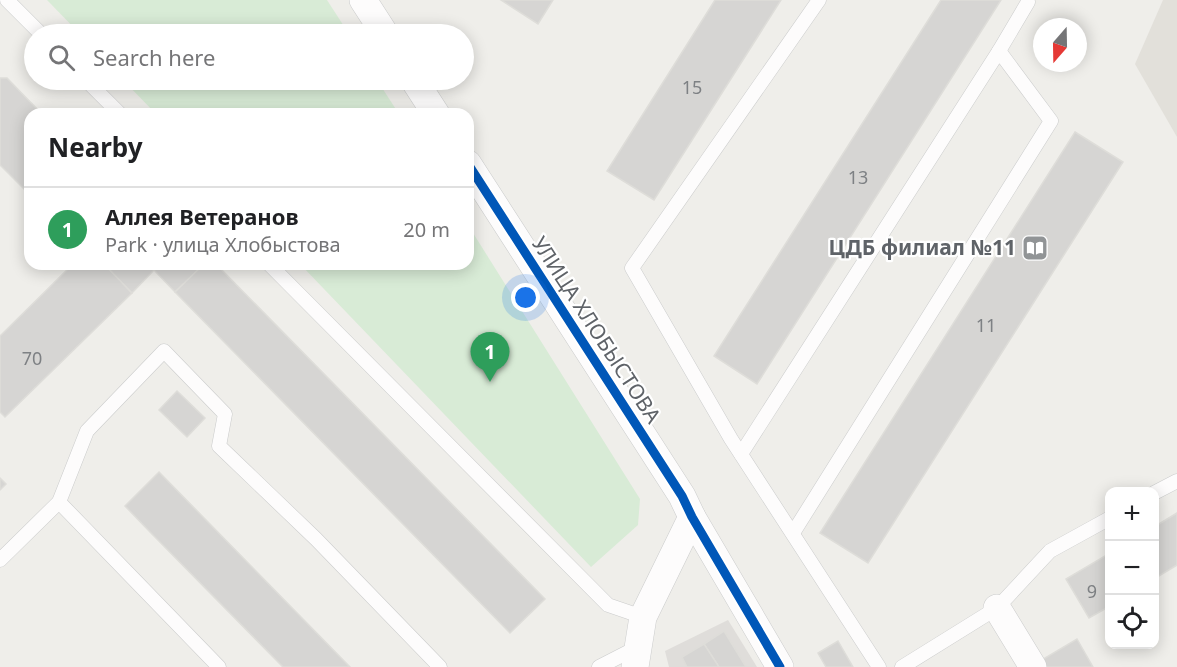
<!DOCTYPE html>
<html lang="en">
<head>
<meta charset="utf-8">
<style>
  :root { --surface:#fff; --page:#f6f6f6; --text:#202124; --muted:#757577; --line:#e0e0e0; --accent:#0f766e }
  body { margin:0; font-family:"Noto Sans",sans-serif; background:var(--page); color:var(--text) }
  .controls { position:absolute; right:18px; bottom:18px; display:grid; overflow:hidden; border-radius:12px; box-shadow:0 3px 15px #0003 }
  .controls button { width:54px; height:54px; display:grid; place-items:center; padding:0; border:0; border-bottom:2px solid var(--line); background:var(--surface); color:var(--text); font:30px sans-serif }
  .compass { position:absolute; left:1033px; top:18px; width:54px; height:54px; border-radius:50%; background:var(--surface); box-shadow:0 3px 15px #0003; rotate:200deg }
  .you { position:absolute; left:526px; top:298px; width:21px; height:21px; margin:-15px; border:4px solid #fff; border-radius:50%; background:#1a73e8; box-shadow:0 0 0 9px #1a73e833 }
  .badge { display:grid; place-items:center; width:39px; height:39px; border-radius:50%; background:var(--accent); color:#fff; font-size:20px; font-weight:700 }
  .pin { position:absolute; translate:-50% -50px; filter:drop-shadow(0 2px 3px #0008) }
  .pin::after { content:''; position:absolute; top:32px; width:21px; height:18px; background:inherit; clip-path:polygon(0 0,100% 0,50% 100%) }
  .list { margin:0; padding:0; list-style:none }
  h2 { display:flex; justify-content:space-between; align-items:center; height:78px; margin:0; padding:0 24px; font-size:26px }
  h2 small { font-size:20px; font-weight:400; color:var(--muted) }
  .list li { display:grid; grid-template-columns:39px 1fr auto; gap:18px; align-items:center; box-sizing:border-box; height:84px; padding:0 24px; border-top:2px solid var(--line) }
  .list b { display:block; font-size:22px; white-space:nowrap }
  .list p { margin:0; font-size:20px; white-space:nowrap; color:var(--muted) }
  .list em { font-size:20px; font-style:normal; color:var(--muted) }
  .icon { flex:none; width:33px; height:33px; fill:none; stroke:currentColor; stroke-width:2; stroke-linecap:round; stroke-linejoin:round }
  .map { position:relative; flex:none; width:1177px; height:667px; overflow:hidden }
  .search { position:absolute; background:var(--surface); box-shadow:0 3px 15px #0003; left:24px; top:24px; width:450px; height:66px; display:flex; align-items:center; gap:15px; box-sizing:border-box; padding:0 21px; border-radius:33px; color:var(--muted); font-size:22px }
  .panel { position:absolute; background:var(--surface); box-shadow:0 3px 15px #0003; left:24px; top:108px; width:450px; height:162px; border-radius:18px }
  .map>svg:first-child { display:block }
  .industrial { fill:#dfddda }
  .education { fill:#e2e0da }
  .green { fill:#d8ebd6 }
  .building { fill:#d6d5d3; stroke:#deddd9; stroke-width:1.5 }
  .lines { fill:none; stroke-linecap:round; stroke-linejoin:round }
  .service-casing { stroke:#cbcccc; stroke-width:15 }
  .minor-casing { stroke:#cbcccc; stroke-width:28 }
  .service { stroke:#fdfcfc; stroke-width:14 }
  .minor { stroke:#fdfcfc; stroke-width:27 }
  .cycleway-casing { stroke:#fff; stroke-width:13 }
  .cycleway { stroke:#0057b8; stroke-width:9 }
  .labels { text-anchor:middle; stroke-width:4.5; stroke-linejoin:round; paint-order:stroke }
  .number-label { font-size:18px; fill:#7e8184 }
  .poi-label { font-size:21px; font-weight:bold; fill:#5f6368; stroke:#fff; text-anchor:end }
  .street-label { font-size:21px; fill:#5f6368; stroke:#fff }
</style>
</head>
<body>
<div class="map">
<svg width="1177" height="667" viewBox="0 0 1177 667">
  <rect width="100%" height="100%" fill="#efeeea"/>
  <!-- industrial -->
  <path class="industrial" d="M 728,620 L 757,667 L 669,667 L 665,651 Z"/>
  <!-- education -->
  <path class="education" d="M 1163,0 L 1177,0 L 1177,137 L 1135,64 Z"/>
  <!-- green -->
  <g class="green">
    <path d="M 47,0 L 327,0 L 349,34 L 80,34 Z"/>
    <path d="M 123,80 L 377,80 L 399,114 L 156,114 Z"/>
    <path d="M 468,225 L 640,499 L 638,525 L 591,567 L 300,264 L 468,264 Z"/>
  </g>
  <!-- building -->
  <g class="building">
    <path d="M 501,0 L 553,0 L 538,24 Z"/>
    <path d="M 715,0 L 781,0 L 654,200 L 607,171 Z"/>
    <path d="M 941,0 L 1001,0 L 757,384 L 714,356 Z"/>
    <path d="M 0,78 L 7,78 L 42,114 L 30,114 L 30,195 L 0,165 Z"/>
    <path d="M 1075,132 L 1123,162 L 868,563 L 820,533 Z"/>
    <path d="M 73,264 L 104,264 L 132,293 L 5,417 L 0,412 L 0,336 Z"/>
    <path d="M 114,264 L 204,264 L 175,292 L 154,270 L 132,293 L 109,269 Z"/>
    <path d="M 204,264 L 216,264 L 545,599 L 510,633 L 175,292 Z"/>
    <path d="M 177,391 L 205,418 L 187,437 L 159,410 Z"/>
    <path d="M 159,472 L 350,667 L 283,667 L 150,532 L 125,506 Z"/>
    <path d="M 0,478 L 6,484 L 0,490 Z"/>
    <path d="M 1177,513 L 1177,565 L 1154,579 L 1154,527 Z"/>
    <path d="M 1110,553 L 1110,606 L 1089,618 L 1066,579 Z"/>
    <path d="M 724,631 L 746,667 L 719,667 L 704,644 Z"/>
    <path d="M 1077,639 L 1093,667 L 1043,667 L 1040,661 Z"/>
    <path d="M 838,641 L 853,667 L 826,667 L 818,653 Z"/>
    <path d="M 704,644 L 719,667 L 687,667 L 682,657 Z"/>
  </g>
  <g class="lines">
    <!-- service casing -->
    <g class="service-casing">
      <g id="service">
        <path d="M 7,0 L 41,34"/>
        <path d="M 819,0 L 632,268 L 731,439 L 879,667"/>
        <path d="M 999,51 L 1028,2"/>
        <path d="M 86,80 L 120,114"/>
        <path d="M 269,264 L 608,605 L 643,617"/>
        <path d="M 741,454 L 999,51 L 1051,121 L 793,533"/>
        <path d="M 1154,493 L 1177,481"/>
        <path d="M 59,502 L 219,667"/>
        <path d="M 0,560 L 59,502 L 87,431 L 164,351 L 225,414 L 219,446 L 316,539 L 440,667"/>
        <path d="M 599,667 L 638,647"/>
        <path d="M 902,667 L 997,608 L 1050,551 L 1110,518"/>
      </g>
    </g>
    <!-- minor casing -->
    <g class="minor-casing">
      <g id="minor">
        <path d="M 363,0 L 385,34"/>
        <path d="M 414,80 L 436,114"/>
        <path d="M 468,164 L 682,496 L 692,517 L 780,667"/>
        <path d="M 997,608 L 1033,667"/>
        <path d="M 635,667 L 643,617 L 692,517"/>
      </g>
    </g>
    <!-- service -->
    <use href="#service" class="service"/>
    <!-- minor -->
    <use href="#minor" class="minor"/>
    <!-- cycleway casing -->
    <g class="cycleway-casing">
      <path id="cycleway" d="M 468,164 L 682,496 L 692,517 L 780,667"/>
    </g>
    <!-- cycleway -->
    <use href="#cycleway" class="cycleway"/>
  </g>
  <!-- icons -->
  <defs>
    <g id="library-square" transform="scale(1.35)"><rect x="-9" y="-9" width="18" height="18" rx="4" fill="#919496" stroke="#fff"/><path d="M-6-4Q-3-5.5-.7-3.5V5Q-3 3-6 4ZM6-4Q3-5.5 .7-3.5V5Q3 3 6 4Z" fill="#fff"/></g>
  </defs>
  <g fill-rule="evenodd">
    <use href="#library-square" x="1035" y="248"/>
  </g>
  <g class="labels">
    <!-- number labels -->
    <g class="number-label">
      <text x="692" y="94">15</text>
      <text x="858" y="184">13</text>
      <text x="986" y="332">11</text>
      <text x="32" y="365">70</text>
      <text x="1092" y="598">9</text>
    </g>
    <!-- poi labels -->
    <g class="poi-label">
      <text x="1016" y="255">ЦДБ филиал №11</text>
    </g>
    <!-- street labels -->
    <g class="street-label">
      <text transform="translate(596 330) rotate(57)" y="7">УЛИЦА ХЛОБЫСТОВА</text>
    </g>
  </g>
</svg>
<div class="controls">
<button>+</button>
<button>−</button>
<button><svg class="icon" aria-label="locate" viewBox="0 0 24 24"><circle cx="12" cy="12" r="6"/><path d="M12 2v4M12 18v4M2 12h4M18 12h4"/></svg></button>
</div>
<svg class="compass" viewBox="-18 -18 36 36"><path d="M0-13l5 13h-10z" fill="#e53935"/><path d="M0 13l5-13h-10z" fill="#757577"/></svg>
<div class="you"></div>
<div class="pin badge" style="left:490px;top:382px;background:#2e9e5b">1</div>
<div class="search"><svg class="icon" aria-label="search" viewBox="0 0 24 24"><circle cx="10" cy="10" r="6"/><path d="M15 15l6 6"/></svg>Search here</div>
<section class="panel">
<h2>Nearby<small></small></h2>
<ul class="list">
<li><span class="badge" style="background:#2e9e5b">1</span><div><b>Аллея Ветеранов</b><p>Park · улица Хлобыстова</p></div><em>20 m</em></li>
</ul>
</section>
</div>
</body>
</html>
